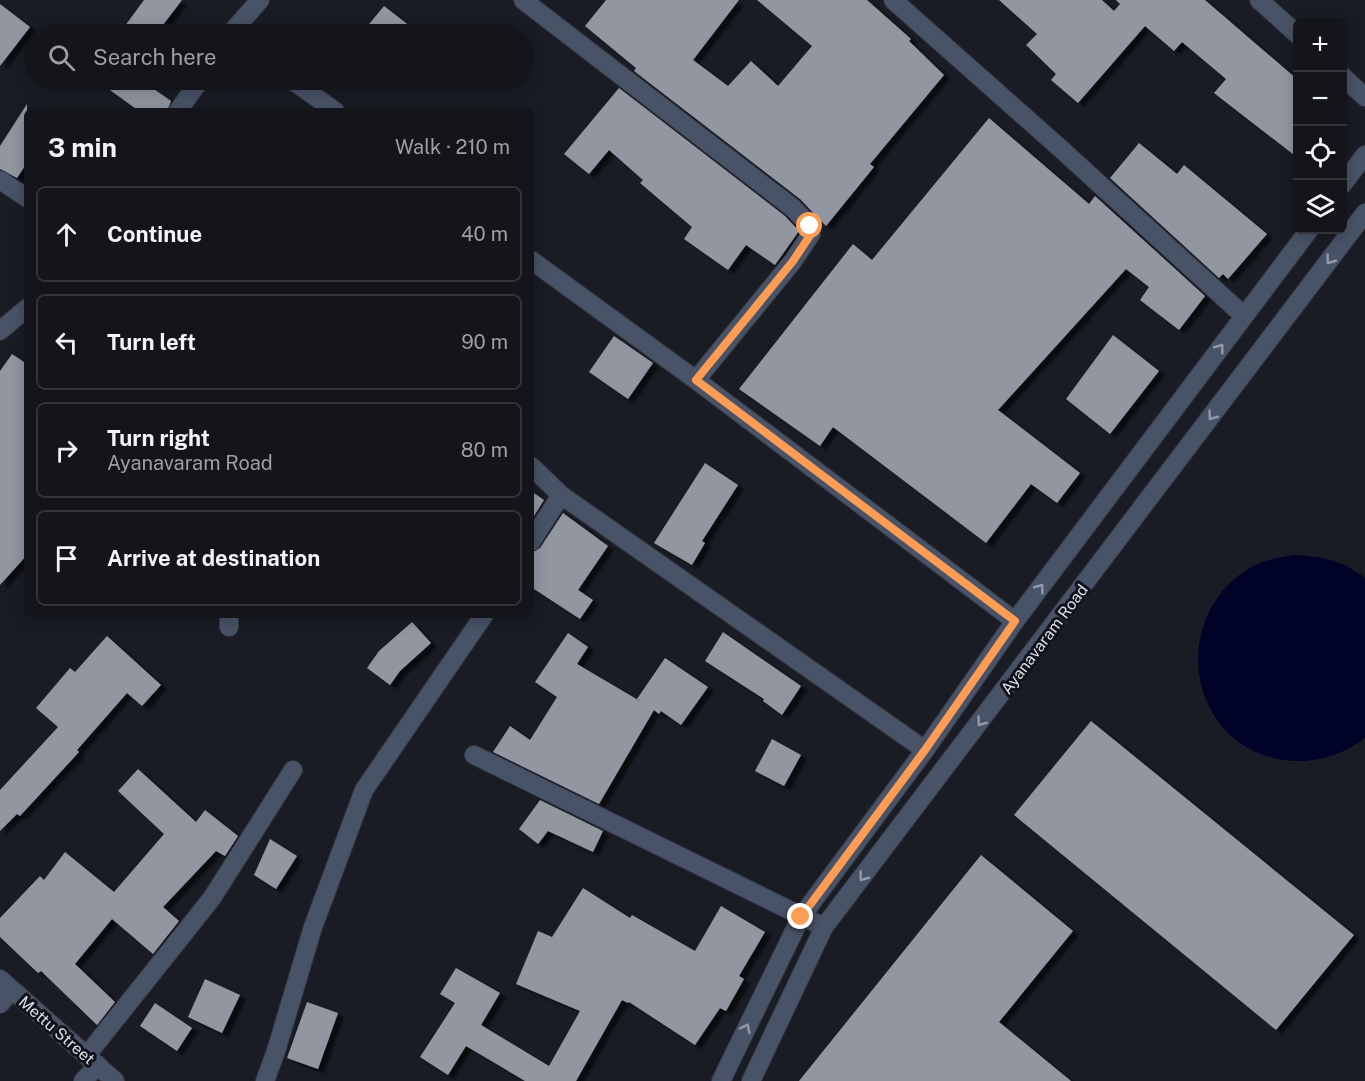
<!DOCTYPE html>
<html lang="en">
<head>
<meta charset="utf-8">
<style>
  :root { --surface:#13151b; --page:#202228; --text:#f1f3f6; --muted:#9d9fa3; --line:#32343a }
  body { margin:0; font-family:"Public Sans",sans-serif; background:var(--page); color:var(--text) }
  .controls { position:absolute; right:18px; top:18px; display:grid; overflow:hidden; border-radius:9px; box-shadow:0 3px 15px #0003 }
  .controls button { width:54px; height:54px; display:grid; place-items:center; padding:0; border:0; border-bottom:2px solid var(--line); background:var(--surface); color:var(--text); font:30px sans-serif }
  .stop { position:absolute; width:18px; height:18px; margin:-14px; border:4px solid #fd9d55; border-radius:50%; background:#fff }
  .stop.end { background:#fd9d55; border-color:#fff; box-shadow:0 2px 6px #0008 }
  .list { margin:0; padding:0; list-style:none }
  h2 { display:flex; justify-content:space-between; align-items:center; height:78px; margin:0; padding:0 24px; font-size:26px }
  h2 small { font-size:20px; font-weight:400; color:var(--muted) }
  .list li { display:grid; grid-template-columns:39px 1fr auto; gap:18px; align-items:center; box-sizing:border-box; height:96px; margin:0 12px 12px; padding:0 12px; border:2px solid var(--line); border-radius:9px }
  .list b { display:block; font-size:22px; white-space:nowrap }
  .list p { margin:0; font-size:20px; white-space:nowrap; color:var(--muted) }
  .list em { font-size:20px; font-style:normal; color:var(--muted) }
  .icon { flex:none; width:33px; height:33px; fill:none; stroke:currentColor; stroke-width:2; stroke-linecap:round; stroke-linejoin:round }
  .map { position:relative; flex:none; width:1365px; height:1081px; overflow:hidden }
  .search { position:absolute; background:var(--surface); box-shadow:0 3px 15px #0003; left:24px; top:24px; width:510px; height:66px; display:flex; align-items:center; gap:15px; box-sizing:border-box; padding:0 21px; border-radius:33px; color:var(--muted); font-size:22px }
  .panel { position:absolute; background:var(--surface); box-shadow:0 3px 15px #0003; left:24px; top:108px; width:510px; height:510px; border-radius:9px }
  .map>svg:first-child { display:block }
  .water { fill:#000227 }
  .building { fill:#9196a0; filter:url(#shadow) }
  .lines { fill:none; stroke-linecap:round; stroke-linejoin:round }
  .minor-casing { stroke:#34373f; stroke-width:20 }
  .minor { stroke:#495367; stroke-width:18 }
  .oneway { stroke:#9299a6 }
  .route { stroke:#fd9d55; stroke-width:8 }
  .labels { text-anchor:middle; stroke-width:6; stroke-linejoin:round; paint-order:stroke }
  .street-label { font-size:16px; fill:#dcdfe5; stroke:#10131b }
</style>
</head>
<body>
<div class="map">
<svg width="1365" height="1081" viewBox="0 0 1365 1081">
  <defs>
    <filter id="shadow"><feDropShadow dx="6" dy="4" stdDeviation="1.5" flood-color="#0009"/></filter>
  </defs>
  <rect width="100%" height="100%" fill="#191c24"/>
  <!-- water -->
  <path class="water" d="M 1294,555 C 1321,556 1344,561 1365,578 L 1365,738 C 1344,754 1319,762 1293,761 C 1189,754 1164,619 1251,567 C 1264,560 1280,557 1294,555 Z"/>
  <!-- building -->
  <g class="building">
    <path d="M 144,0 L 182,0 L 156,34 L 119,34 Z"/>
    <path d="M 606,0 L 739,0 L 693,60 L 728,86 L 751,61 L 778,86 L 812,46 L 757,0 L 867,0 L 911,39 L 909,41 L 944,75 L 870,164 L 874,167 L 826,226 L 800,199 L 634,71 L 636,68 L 585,26 Z"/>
    <path d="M 999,0 L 1102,0 L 1114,11 L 1120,4 L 1116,0 L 1205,0 L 1298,80 L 1298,158 L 1214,93 L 1226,79 L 1182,42 L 1174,51 L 1145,26 L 1078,103 L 1051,80 L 1056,74 L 1026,45 L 1037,34 Z"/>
    <path d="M 0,4 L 30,27 L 0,66 Z"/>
    <path d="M 384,6 L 420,34 L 361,34 Z"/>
    <path d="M 96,80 L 141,80 L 171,101 L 167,111 L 139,111 Z"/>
    <path d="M 619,88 L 785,216 L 799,231 L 775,265 L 746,245 L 728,270 L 684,239 L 692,227 L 640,183 L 643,180 L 609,150 L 589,174 L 564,154 Z"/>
    <path d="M 27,104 L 27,163 L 17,178 L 0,169 L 0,146 Z"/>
    <path d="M 989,118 L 1089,204 L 1095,196 L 1205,296 L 1179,330 L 1140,300 L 1149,287 L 1126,269 L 998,410 L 1080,473 L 1057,503 L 1031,484 L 986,543 L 833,427 L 820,446 L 739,389 L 853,244 L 872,260 Z"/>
    <path d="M 1139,143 L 1177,174 L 1184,165 L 1267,234 L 1228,279 L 1223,274 L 1219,278 L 1110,178 Z"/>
    <path d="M 1113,335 L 1159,371 L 1110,434 L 1066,399 Z"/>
    <path d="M 614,336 L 653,363 L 628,399 L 589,372 Z"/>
    <path d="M 12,354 L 27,364 L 27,555 L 0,585 L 0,371 Z"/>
    <path d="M 705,463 L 738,485 L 702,541 L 705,543 L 692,565 L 654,543 Z"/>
    <path d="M 531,491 L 544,500 L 531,521 Z"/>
    <path d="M 563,513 L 608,546 L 578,590 L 593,600 L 580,619 L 531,587 L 531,553 L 540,548 Z"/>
    <path d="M 412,622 L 431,643 L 400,671 L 390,685 L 367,668 L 379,651 Z"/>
    <path d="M 723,632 L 801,686 L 782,715 L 763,701 L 764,699 L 705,661 Z"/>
    <path d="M 568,633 L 588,647 L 577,664 L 645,704 L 637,699 L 665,658 L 708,687 L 681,725 L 661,711 L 659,714 L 654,710 L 599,804 L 493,752 L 510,726 L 530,740 L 557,697 L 535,682 Z"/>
    <path d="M 107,636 L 161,685 L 142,706 L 127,693 L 77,750 L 79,752 L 20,816 L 17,814 L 0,831 L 0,790 L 58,727 L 36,708 L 70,668 L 75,672 Z"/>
    <path d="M 1091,721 L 1354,935 L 1276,1030 L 1014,815 Z"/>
    <path d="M 772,739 L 801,755 L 784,786 L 755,771 Z"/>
    <path d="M 138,769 L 196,822 L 205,810 L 238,836 L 225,856 L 216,851 L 163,907 L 179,921 L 153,954 L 112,919 L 75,964 L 115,1002 L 97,1025 L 41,971 L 38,973 L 0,937 L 0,918 L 40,876 L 44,880 L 65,852 L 114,892 L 164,834 L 118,791 Z"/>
    <path d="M 540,800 L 603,831 L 593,852 L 548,831 L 538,844 L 519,829 Z"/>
    <path d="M 270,839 L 297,856 L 276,889 L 254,875 Z"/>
    <path d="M 981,855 L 1073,931 L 999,1022 L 1071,1081 L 799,1081 Z"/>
    <path d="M 583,888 L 630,918 L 632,915 L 695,951 L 721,906 L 765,932 L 739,976 L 744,979 L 726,1011 L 720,1008 L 695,1045 L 629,1002 L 628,1003 L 622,1000 L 576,1081 L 525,1081 L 466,1046 L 448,1075 L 420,1057 L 455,1003 L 440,994 L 456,968 L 500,993 L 481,1025 L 549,1066 L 580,1011 L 516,984 L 538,931 L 552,937 Z"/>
    <path d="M 205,979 L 240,995 L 222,1033 L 188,1017 Z"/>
    <path d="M 307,1002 L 338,1013 L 318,1069 L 287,1058 Z"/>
    <path d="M 155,1003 L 192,1028 L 177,1051 L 140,1026 Z"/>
  </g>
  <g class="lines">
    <!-- minor casing -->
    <g class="minor-casing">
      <g id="minor">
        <path d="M 523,0 L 793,208 L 810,226 L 811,234 L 793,261 L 696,380"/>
        <path d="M 893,0 L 1061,149 L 1244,316"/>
        <path d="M 1259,0 L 1298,35"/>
        <path d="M 230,34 L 260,0"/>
        <path d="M 1342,76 L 1365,97"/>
        <path d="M 292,80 L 335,111"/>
        <path d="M 178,111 L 200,80"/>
        <path d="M 0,180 L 27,198"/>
        <path d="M 1342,185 L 1365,155"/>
        <path d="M 531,260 L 696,380 L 1015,621"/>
        <path d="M 0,331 L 27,308"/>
        <path d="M 531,466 L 561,495 L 925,750"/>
        <path d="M 531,542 L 561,495"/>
        <path d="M 229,627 L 229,615"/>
        <path d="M 474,755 L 824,927"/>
        <path d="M 0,979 L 115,1081"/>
        <path d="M 0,1004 L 12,990"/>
        <path d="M 87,1055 L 212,898 L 293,770"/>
        <path d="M 83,1081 L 98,1065"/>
        <path d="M 265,1081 L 276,1051 L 313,927 L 364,790 L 484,615"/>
        <path d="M 721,1081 L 801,917 L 925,750 L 1015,621 L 1309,230"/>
        <path d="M 751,1081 L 824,927 L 1365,213"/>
      </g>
    </g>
    <!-- minor -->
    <use href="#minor" class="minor"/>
  </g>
  <!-- one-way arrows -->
  <defs><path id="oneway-chevron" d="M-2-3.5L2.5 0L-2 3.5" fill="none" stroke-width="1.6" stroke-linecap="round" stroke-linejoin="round" transform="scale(1.5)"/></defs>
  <g class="oneway">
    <use href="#oneway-chevron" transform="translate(1330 260) rotate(127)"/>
    <use href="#oneway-chevron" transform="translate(1220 348) rotate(-53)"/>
    <use href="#oneway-chevron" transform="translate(1212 416) rotate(127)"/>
    <use href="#oneway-chevron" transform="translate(1040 588) rotate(-53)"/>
    <use href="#oneway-chevron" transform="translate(981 722) rotate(127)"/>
    <use href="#oneway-chevron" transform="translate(863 877) rotate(127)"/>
    <use href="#oneway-chevron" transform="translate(746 1028) rotate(-64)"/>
  </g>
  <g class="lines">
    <!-- route -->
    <path class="route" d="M 801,917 L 925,750 L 1015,621 L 696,380 L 793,261 L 811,234 L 810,226"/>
  </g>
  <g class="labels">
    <!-- street labels -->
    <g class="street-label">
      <text transform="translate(1044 639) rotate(-53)" y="6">Ayanavaram Road</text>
      <text transform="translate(57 1030) rotate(41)" y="6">Mettu Street</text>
    </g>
  </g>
</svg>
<div class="controls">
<button>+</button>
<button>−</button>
<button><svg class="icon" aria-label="locate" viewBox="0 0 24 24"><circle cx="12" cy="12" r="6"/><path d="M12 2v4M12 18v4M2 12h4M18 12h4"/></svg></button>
<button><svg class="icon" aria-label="layers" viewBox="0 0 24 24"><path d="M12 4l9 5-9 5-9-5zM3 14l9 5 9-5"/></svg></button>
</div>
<div class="stop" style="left:810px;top:226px"></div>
<div class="stop end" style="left:801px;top:917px"></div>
<div class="search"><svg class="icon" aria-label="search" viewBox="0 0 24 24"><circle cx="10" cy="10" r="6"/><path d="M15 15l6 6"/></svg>Search here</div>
<section class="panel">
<h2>3 min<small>Walk · 210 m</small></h2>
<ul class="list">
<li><svg class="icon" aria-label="ahead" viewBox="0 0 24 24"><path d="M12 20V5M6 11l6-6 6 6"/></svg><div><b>Continue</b></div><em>40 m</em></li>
<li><svg class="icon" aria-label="left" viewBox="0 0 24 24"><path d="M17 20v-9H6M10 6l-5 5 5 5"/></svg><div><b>Turn left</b></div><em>90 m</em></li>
<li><svg class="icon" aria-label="right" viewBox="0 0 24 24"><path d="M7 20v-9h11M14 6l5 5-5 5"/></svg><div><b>Turn right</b><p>Ayanavaram Road</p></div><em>80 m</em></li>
<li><svg class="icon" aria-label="arrive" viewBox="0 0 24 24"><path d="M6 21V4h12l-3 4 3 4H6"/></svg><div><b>Arrive at destination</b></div></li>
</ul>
</section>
</div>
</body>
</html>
